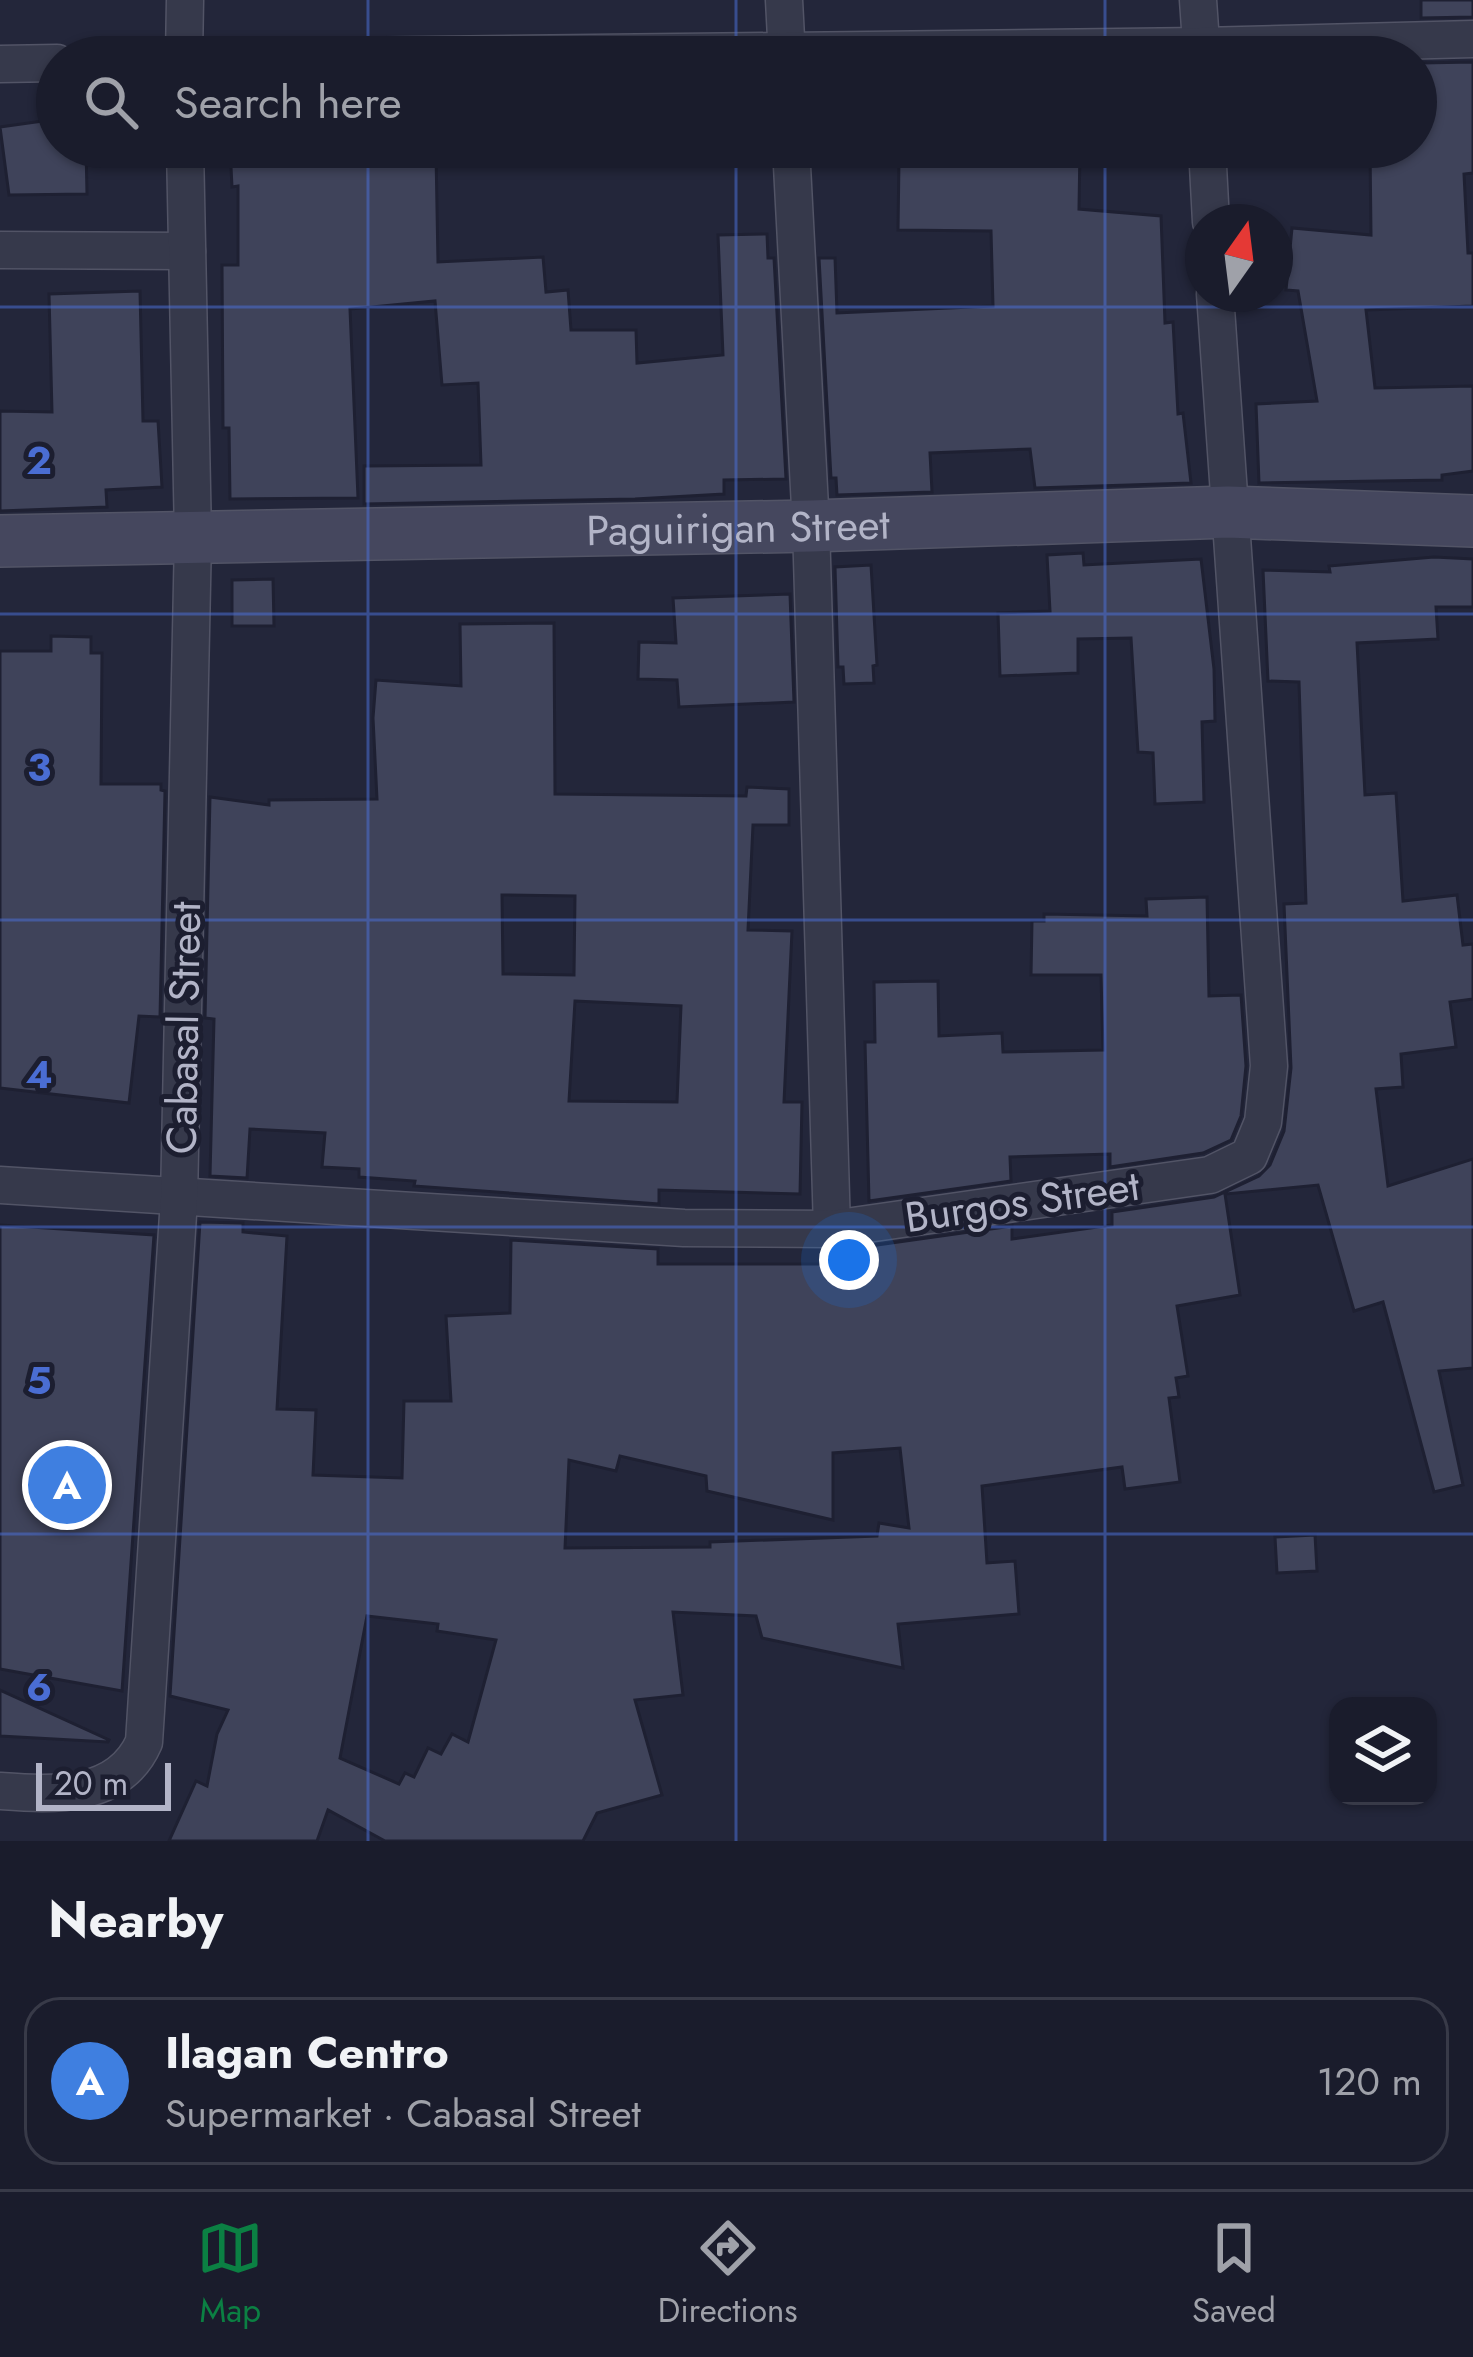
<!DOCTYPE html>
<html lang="en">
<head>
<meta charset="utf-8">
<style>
  :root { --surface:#1a1c2c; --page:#232534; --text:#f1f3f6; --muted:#9fa1a9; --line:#383a48; --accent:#0b8043 }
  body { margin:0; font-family:Jost,sans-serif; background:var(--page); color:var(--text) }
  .controls { position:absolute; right:36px; bottom:36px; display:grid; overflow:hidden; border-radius:24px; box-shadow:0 3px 9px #0004 }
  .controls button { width:108px; height:108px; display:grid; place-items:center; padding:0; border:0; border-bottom:3px solid var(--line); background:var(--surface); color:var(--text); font:60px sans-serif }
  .compass { position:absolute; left:1185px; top:204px; width:108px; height:108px; border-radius:50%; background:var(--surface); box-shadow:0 3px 9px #0004; rotate:14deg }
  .scale { position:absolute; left:36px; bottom:30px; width:135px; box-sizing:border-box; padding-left:12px; border:6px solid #b2b4c7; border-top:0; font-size:33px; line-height:42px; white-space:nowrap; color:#b2b4c7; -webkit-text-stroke:9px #1c1e30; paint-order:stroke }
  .you { position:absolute; left:849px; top:1260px; width:42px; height:42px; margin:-30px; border:9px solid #fff; border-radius:50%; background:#1a73e8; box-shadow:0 0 0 18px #1a73e833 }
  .badge { display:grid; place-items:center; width:78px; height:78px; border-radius:50%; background:var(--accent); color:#fff; font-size:39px; font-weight:700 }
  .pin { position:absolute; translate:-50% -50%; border:6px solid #fff; box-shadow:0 3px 12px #0006 }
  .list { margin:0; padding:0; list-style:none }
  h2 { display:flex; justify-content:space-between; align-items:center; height:156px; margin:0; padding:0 48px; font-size:51px }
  h2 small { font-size:39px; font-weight:400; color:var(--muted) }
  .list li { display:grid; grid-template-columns:78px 1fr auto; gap:36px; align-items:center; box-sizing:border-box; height:168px; margin:0 24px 24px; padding:0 24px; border:3px solid var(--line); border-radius:36px }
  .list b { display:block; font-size:45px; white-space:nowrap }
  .list p { margin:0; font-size:39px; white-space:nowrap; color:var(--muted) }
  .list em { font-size:39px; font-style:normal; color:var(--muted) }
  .icon { flex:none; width:66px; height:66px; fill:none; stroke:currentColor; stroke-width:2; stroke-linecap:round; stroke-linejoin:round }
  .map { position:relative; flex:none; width:1473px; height:1841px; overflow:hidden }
  .search { position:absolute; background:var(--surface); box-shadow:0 3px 9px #0004; left:36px; right:36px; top:36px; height:132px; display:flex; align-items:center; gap:30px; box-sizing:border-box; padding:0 42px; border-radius:66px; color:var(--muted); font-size:45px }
  .sheet { height:348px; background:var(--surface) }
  nav { display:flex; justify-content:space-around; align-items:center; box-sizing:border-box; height:168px; border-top:3px solid var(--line); background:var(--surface); font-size:33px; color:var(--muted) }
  nav a { display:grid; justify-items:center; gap:6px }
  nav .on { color:var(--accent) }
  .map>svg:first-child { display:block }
  .building { fill:#3f435a; stroke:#1e2032; stroke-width:3; fill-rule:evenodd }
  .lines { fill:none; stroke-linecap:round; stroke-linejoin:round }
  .minor-casing { stroke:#525466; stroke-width:39 }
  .secondary-casing { stroke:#525466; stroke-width:54 }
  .minor { stroke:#36394b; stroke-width:36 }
  .secondary { stroke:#45475e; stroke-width:51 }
  .grid { fill:none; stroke:#4a6dd3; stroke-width:3; stroke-opacity:0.55 }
  .labels { text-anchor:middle; stroke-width:10; stroke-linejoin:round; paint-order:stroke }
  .street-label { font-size:42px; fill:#b2b4c7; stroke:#1c1e30 }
  .grid-label { font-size:39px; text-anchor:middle; font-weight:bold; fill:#4a6dd3; stroke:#1c1e30; stroke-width:10; stroke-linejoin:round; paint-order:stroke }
</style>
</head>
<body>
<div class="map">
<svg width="1473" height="1841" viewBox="0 0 1473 1841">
  <rect width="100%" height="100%" fill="#23263a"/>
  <!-- building -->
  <g class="building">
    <path d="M 1421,0 L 1473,0 L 1473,17 L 1421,18 Z"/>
    <path d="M 1473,62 L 1473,173 L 1464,174 L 1468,253 L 1473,253 L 1473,306 L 1366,310 L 1375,388 L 1473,386 L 1473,471 L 1442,475 L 1442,480 L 1259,483 L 1256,404 L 1317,401 L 1298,291 L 1286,290 L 1292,228 L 1371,235 L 1370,147 L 1416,147 L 1416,78 L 1421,78 L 1421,63 Z"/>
    <path d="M 57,119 L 57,147 L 86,147 L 87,194 L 9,195 L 0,127 Z"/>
    <path d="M 230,147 L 423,147 L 423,153 L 436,153 L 438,262 L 543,257 L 546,292 L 568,290 L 571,330 L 636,330 L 637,363 L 723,355 L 718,235 L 767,234 L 768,258 L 774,258 L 786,479 L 724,480 L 724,494 L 635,499 L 364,504 L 364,466 L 481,465 L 478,383 L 442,385 L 435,301 L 350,309 L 358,498 L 230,499 L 229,428 L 223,428 L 222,265 L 238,265 L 238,186 L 232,187 Z"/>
    <path d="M 1013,147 L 1080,147 L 1079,209 L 1161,216 L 1165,323 L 1173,322 L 1178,414 L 1183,413 L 1191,483 L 1035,488 L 1030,449 L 930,453 L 932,492 L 837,495 L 836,478 L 831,478 L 819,258 L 835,258 L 837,313 L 993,306 L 991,231 L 898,230 L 899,159 L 1014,160 Z"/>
    <path d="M 140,291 L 143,421 L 158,421 L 162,487 L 106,490 L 107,507 L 0,511 L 0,411 L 52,412 L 49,294 Z"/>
    <path d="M 1083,553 L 1084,565 L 1201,559 L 1214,669 L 1215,721 L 1202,722 L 1204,802 L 1155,804 L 1153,753 L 1138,752 L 1131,638 L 1078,639 L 1078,673 L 1000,676 L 998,613 L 1050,611 L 1047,555 Z"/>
    <path d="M 1434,557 L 1473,559 L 1473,607 L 1436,607 L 1438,639 L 1357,643 L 1365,795 L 1396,793 L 1403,901 L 1457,895 L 1463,945 L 1473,944 L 1473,999 L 1450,1002 L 1456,1047 L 1401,1054 L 1403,1087 L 1376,1089 L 1388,1186 L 1473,1159 L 1473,1368 L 1439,1371 L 1463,1485 L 1434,1492 L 1383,1302 L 1354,1311 L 1318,1185 L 1225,1194 L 1240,1295 L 1177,1306 L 1188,1376 L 1176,1378 L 1179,1397 L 1169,1398 L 1180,1482 L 1125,1489 L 1122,1467 L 982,1486 L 987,1563 L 1015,1561 L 1019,1614 L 898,1624 L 903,1668 L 762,1638 L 756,1616 L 673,1612 L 683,1695 L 635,1700 L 662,1795 L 597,1813 L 583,1841 L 385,1841 L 328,1810 L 317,1841 L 169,1841 L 196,1781 L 207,1786 L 217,1734 L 228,1710 L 170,1696 L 200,1222 L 243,1223 L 243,1232 L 287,1236 L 277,1409 L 316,1410 L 313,1475 L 402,1478 L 404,1401 L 451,1401 L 446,1316 L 510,1313 L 511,1240 L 658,1249 L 658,1264 L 825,1264 L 825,1258 L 871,1255 L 870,1246 L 1012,1226 L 1012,1239 L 1112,1225 L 1112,1212 L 1214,1197 L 1259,1176 L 1270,1165 L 1284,1131 L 1291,1068 L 1284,904 L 1306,903 L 1299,682 L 1268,681 L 1263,570 L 1330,572 L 1329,566 ZM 900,1448 L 909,1528 L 879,1523 L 877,1536 L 710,1542 L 710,1547 L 565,1548 L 569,1460 L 616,1471 L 620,1456 L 706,1476 L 707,1491 L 833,1520 L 833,1453 ZM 367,1616 L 438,1624 L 437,1631 L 496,1640 L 468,1742 L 452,1734 L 441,1754 L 428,1748 L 414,1777 L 405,1773 L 399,1784 L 340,1758 Z"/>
    <path d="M 871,565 L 877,665 L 873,666 L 874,683 L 844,684 L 843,667 L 838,667 L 835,567 Z"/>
    <path d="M 273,579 L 274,626 L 232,626 L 232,580 Z"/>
    <path d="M 790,594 L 794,702 L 679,707 L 677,680 L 638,679 L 639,642 L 676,643 L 673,598 Z"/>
    <path d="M 554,623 L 555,794 L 746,796 L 747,787 L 789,789 L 789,825 L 753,825 L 748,930 L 792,931 L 784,1102 L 802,1102 L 800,1194 L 659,1190 L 659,1204 L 414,1186 L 415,1181 L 359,1177 L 359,1169 L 322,1167 L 325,1133 L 250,1129 L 247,1178 L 210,1176 L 214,1019 L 205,1018 L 210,797 L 269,805 L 269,800 L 377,799 L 373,718 L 376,680 L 461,686 L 460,624 ZM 502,895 L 575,896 L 574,975 L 503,974 ZM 575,1001 L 681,1006 L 677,1102 L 569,1101 Z"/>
    <path d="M 51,636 L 91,637 L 91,653 L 102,653 L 101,784 L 161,784 L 161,790 L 165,791 L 160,1017 L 139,1016 L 129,1103 L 0,1088 L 0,651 L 51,651 Z"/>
    <path d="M 1207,897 L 1209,996 L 1241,995 L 1246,1066 L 1241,1116 L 1231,1140 L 1203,1153 L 1110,1167 L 1110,1154 L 1010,1157 L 1011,1181 L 869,1201 L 865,1042 L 875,1042 L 874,982 L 938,981 L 939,1036 L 1002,1033 L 1003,1052 L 1103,1050 L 1101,975 L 1031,975 L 1032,921 L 1044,921 L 1044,914 L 1147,916 L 1146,899 Z"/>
    <path d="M 0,1225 L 154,1235 L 122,1691 L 0,1669 Z"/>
    <path d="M 1315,1535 L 1317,1571 L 1277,1573 L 1275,1537 Z"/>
    <path d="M 0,1690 L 109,1740 L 108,1742 L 0,1736 Z"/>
  </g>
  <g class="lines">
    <!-- minor casing -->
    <g class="minor-casing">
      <g id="minor">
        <path d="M 784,0 L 787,57"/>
        <path d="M 1198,0 L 1202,57"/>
        <path d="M 184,57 L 185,0"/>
        <path d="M 262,57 L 1201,46 L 1473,39"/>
        <path d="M 0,64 L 57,63"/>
        <path d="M 791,147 L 811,526 L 832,1229"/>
        <path d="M 1207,147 L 1211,222"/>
        <path d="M 0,250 L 187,251"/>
        <path d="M 0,1185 L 684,1228 L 832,1229 L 1210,1175 L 1249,1156 L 1263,1122 L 1269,1066 L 1215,294"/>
        <path d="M 0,1791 C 54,1795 119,1799 144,1742 L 179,1199 L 193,537 L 185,147"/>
      </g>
    </g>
    <!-- secondary casing -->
    <g class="secondary-casing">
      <g id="secondary">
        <path id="s1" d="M 0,541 L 811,526 L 1228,512 L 1473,521"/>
      </g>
    </g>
    <!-- minor -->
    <use href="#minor" class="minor"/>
    <!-- secondary -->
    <use href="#secondary" class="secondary"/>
  </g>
  <!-- grid -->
  <path class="grid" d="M 368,0 L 368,57M 736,0 L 736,57M 1105,0 L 1105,57M 368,147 L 368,1841M 736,147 L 736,1841M 1105,147 L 1105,1841M 0,307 L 1473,307M 0,614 L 1473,614M 0,920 L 1473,920M 0,1227 L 1473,1227M 0,1534 L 1473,1534"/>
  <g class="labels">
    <!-- street labels -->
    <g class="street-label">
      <text dy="15" stroke="none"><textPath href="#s1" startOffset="738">Paguirigan Street</textPath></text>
      <text transform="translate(183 1028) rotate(-89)" y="15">Cabasal Street</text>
      <text transform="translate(1022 1201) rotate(-8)" y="15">Burgos Street</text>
    </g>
  </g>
  <g class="grid-label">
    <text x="39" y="474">2</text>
    <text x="39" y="781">3</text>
    <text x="39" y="1088">4</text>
    <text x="39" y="1394">5</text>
    <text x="39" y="1701">6</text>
  </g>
</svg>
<div class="controls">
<button><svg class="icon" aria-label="layers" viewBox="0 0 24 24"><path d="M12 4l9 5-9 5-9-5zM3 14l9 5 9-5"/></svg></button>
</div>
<svg class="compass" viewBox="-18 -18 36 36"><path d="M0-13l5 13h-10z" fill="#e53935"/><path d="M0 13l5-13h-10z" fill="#9fa1a9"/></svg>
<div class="scale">20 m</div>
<div class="you"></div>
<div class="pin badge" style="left:67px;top:1485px;background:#3f7fe0">A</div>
<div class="search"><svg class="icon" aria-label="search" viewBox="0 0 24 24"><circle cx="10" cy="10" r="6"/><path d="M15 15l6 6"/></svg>Search here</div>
</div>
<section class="sheet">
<h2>Nearby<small></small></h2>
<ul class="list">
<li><span class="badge" style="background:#3f7fe0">A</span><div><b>Ilagan Centro</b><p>Supermarket · Cabasal Street</p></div><em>120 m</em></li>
</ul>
</section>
<nav>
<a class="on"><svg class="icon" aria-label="map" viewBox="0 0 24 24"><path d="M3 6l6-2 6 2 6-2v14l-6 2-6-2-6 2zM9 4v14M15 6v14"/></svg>Map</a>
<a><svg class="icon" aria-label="directions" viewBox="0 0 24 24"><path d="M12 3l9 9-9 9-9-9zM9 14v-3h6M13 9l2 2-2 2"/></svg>Directions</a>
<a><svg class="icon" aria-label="saved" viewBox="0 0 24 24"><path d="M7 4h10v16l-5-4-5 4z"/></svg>Saved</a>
</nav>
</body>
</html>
